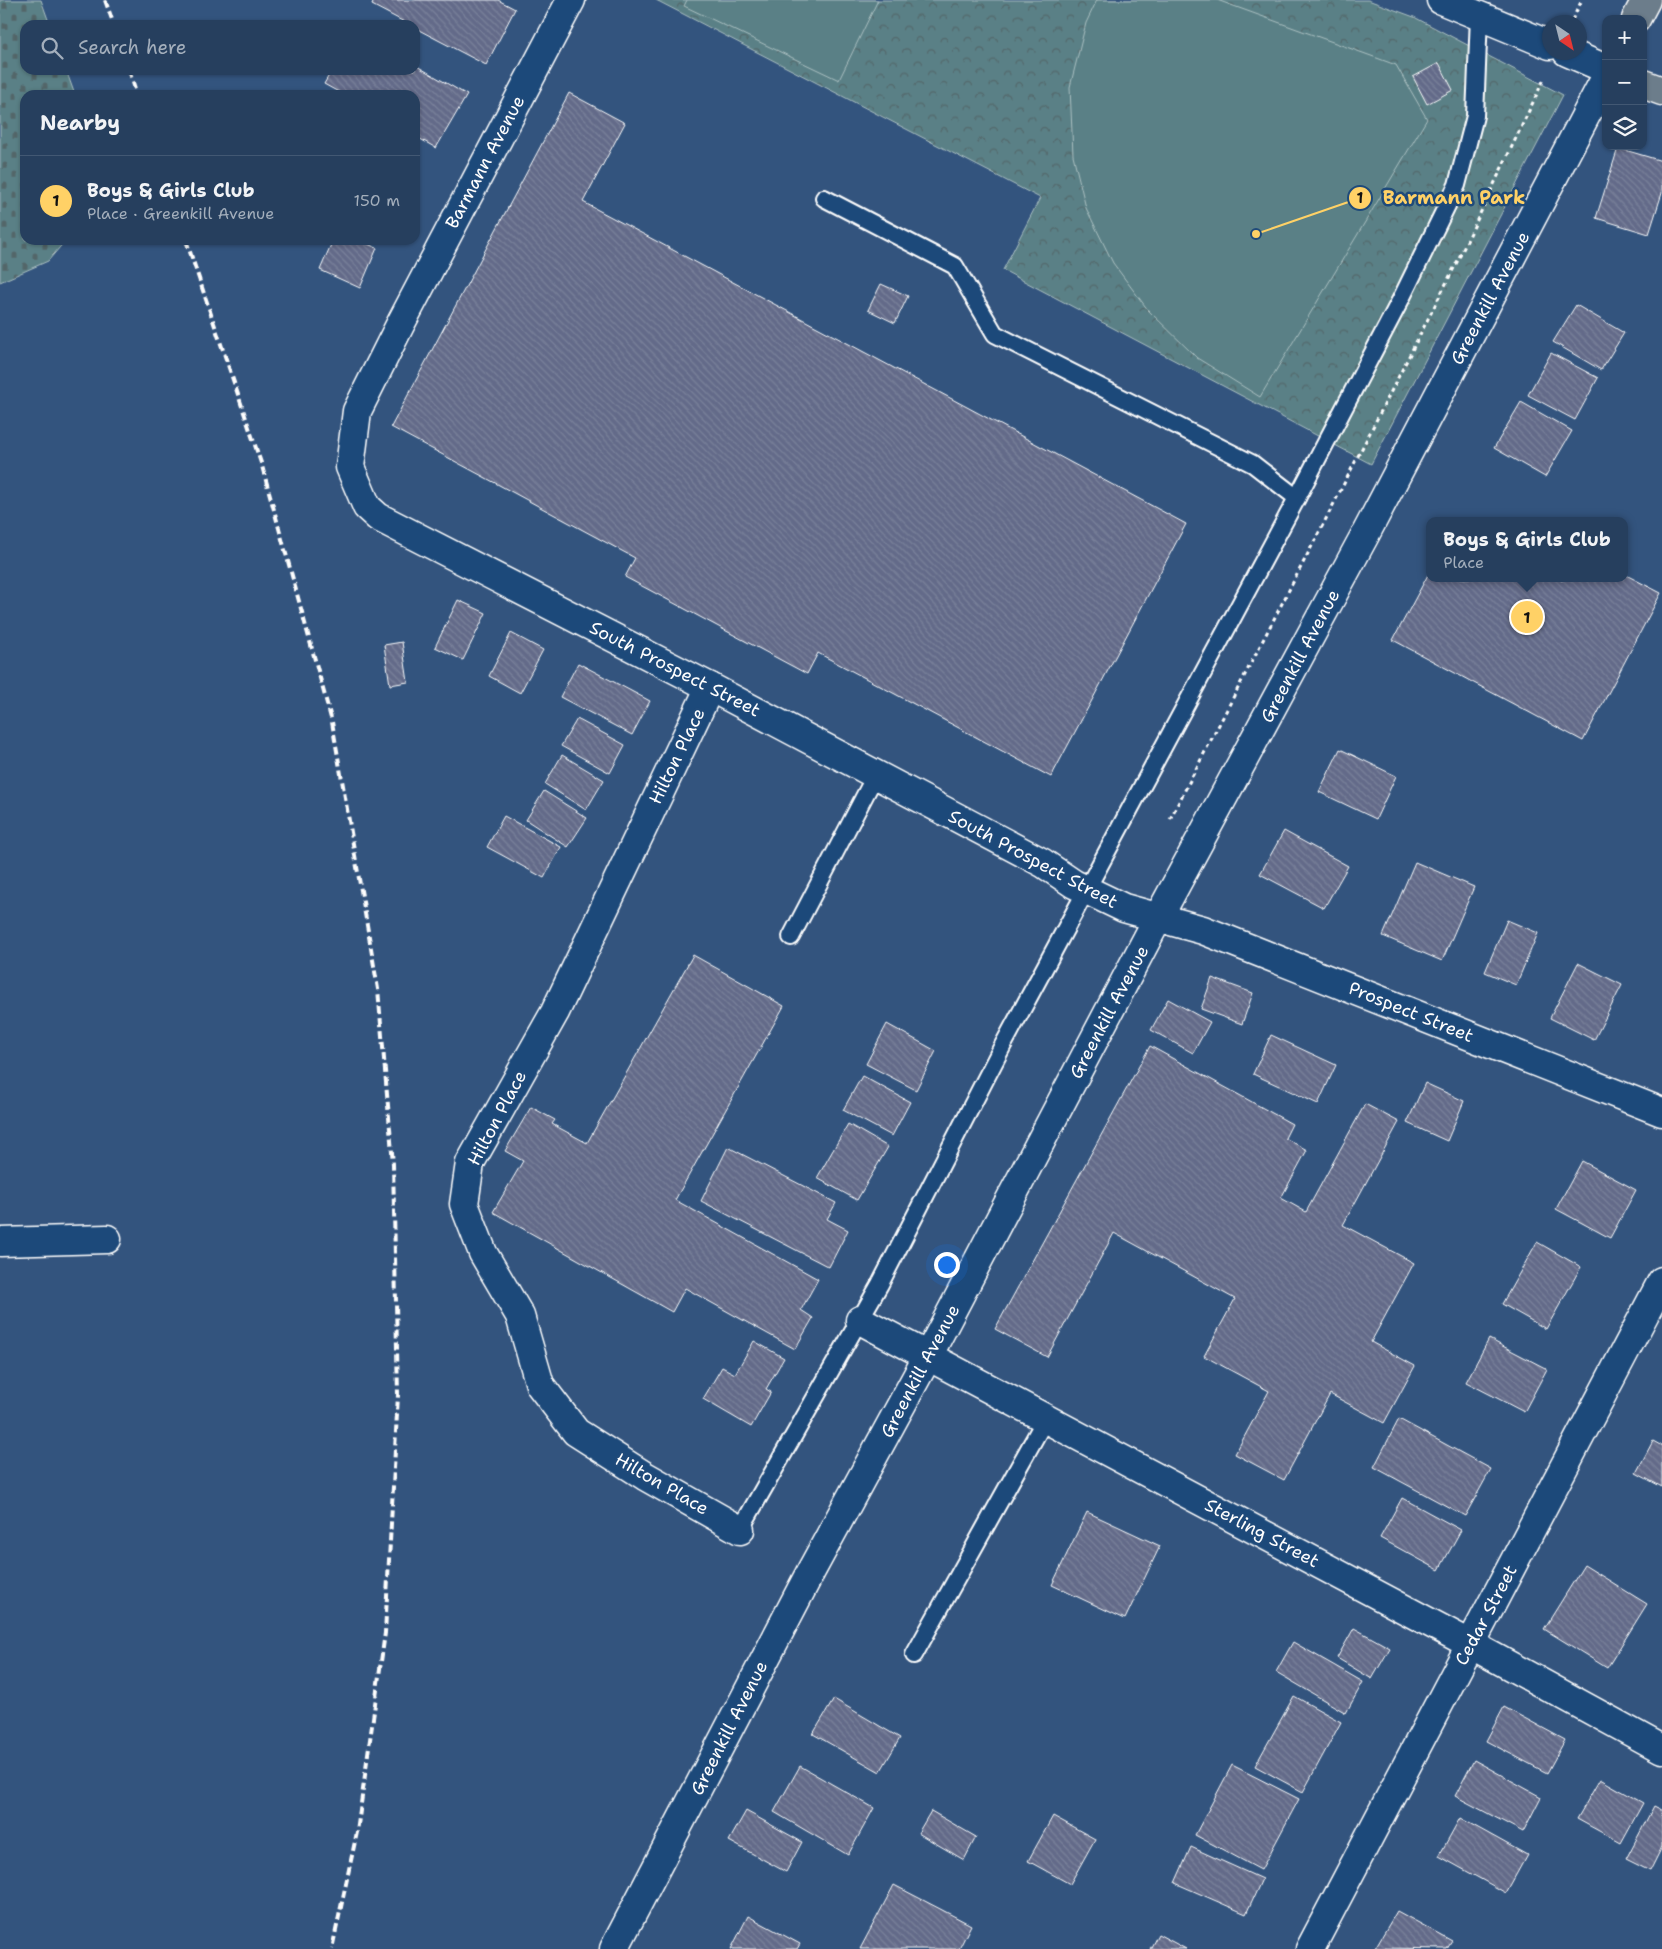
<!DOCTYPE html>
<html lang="en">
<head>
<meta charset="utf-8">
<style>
  :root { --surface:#263f5e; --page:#324a67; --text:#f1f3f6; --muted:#a4afbc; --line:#425873; --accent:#ffd166 }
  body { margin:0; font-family:"Shantell Sans",sans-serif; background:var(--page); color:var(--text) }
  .controls { position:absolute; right:15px; top:15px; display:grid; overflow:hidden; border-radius:10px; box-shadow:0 1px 4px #0004 }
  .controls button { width:45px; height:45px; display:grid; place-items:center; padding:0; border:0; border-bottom:1px solid var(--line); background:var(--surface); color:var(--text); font:25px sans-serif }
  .compass { position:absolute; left:1542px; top:15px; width:45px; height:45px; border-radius:50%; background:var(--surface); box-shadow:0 1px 4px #0004; rotate:145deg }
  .you { position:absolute; left:946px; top:1264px; width:18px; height:18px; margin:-12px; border:4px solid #fff; border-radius:50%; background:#1a73e8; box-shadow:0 0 0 8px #1a73e833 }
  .badge { display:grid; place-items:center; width:32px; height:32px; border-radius:50%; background:var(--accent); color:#111; font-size:16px; font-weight:700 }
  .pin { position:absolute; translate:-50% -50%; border:2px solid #fff; box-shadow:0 1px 5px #0006 }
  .popup { position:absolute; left:1426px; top:517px; width:202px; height:65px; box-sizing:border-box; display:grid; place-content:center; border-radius:10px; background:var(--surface); filter:drop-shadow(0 1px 4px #0005); font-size:16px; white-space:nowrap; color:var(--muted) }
  .popup b { font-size:19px; color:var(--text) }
  .popup::after { content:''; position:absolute; left:50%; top:100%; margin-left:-10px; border:10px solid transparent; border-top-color:var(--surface) }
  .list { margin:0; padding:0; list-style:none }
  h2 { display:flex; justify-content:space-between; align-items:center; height:65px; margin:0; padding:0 20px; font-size:21px }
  h2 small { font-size:16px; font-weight:400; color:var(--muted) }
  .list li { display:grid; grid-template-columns:32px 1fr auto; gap:15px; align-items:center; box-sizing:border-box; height:90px; padding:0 20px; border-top:1px solid var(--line) }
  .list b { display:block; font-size:19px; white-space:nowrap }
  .list p { margin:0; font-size:16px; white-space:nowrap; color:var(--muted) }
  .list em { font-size:16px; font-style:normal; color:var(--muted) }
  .icon { flex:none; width:28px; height:28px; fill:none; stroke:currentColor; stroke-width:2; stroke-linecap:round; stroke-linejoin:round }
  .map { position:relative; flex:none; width:1662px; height:1949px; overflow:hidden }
  .search { position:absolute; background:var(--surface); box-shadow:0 1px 4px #0004; left:20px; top:20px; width:400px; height:55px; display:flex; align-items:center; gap:12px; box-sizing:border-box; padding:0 18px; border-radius:15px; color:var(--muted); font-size:19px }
  .panel { position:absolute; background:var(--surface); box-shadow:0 1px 4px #0004; left:20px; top:90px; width:400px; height:155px; border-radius:15px }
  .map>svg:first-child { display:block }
  .cemetery { fill:url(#cemetery-stones); stroke:#acc0c2 }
  .park { fill:url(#park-crowns); stroke:#acc0c2 }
  .pitch { fill:#5a8086; stroke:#acc0c2 }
  .building { fill:url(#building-back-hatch); stroke:#fff }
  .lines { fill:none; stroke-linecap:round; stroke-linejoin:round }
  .service-casing { stroke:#fff; stroke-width:20 }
  .minor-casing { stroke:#fff; stroke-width:31 }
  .primary-casing { stroke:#fff; stroke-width:31 }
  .path { stroke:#fff; stroke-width:3; stroke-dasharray:4 4; stroke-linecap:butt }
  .service { stroke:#1f4a7a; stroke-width:16 }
  .minor { stroke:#1f4a7a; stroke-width:28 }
  .primary { stroke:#6c7d8b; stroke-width:28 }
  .rail { stroke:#fff; stroke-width:4; stroke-dasharray:8 4; stroke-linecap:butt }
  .labels { text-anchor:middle; stroke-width:5; stroke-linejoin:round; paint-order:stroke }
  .street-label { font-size:18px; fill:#fff; stroke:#1f4a7a }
  .leader { fill:none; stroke:#ffd166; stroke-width:2 }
  .callout-dot { fill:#ffd166; stroke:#1f4a7a; stroke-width:2 }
  .mark-label { font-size:15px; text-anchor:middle; font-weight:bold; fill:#111 }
  .callout-label { font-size:19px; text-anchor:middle; font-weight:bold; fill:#ffd166; stroke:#1f4a7a; stroke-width:5; stroke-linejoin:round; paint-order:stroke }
</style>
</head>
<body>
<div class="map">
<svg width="1662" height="1949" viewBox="0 0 1662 1949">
  <defs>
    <pattern id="cemetery-stones" width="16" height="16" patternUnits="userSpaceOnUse" patternTransform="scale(1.25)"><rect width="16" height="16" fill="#5a8086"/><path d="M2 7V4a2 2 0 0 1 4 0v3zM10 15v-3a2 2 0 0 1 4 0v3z" fill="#536669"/></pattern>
    <pattern id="park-crowns" width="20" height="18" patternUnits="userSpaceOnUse" patternTransform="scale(1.25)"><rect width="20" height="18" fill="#5a8086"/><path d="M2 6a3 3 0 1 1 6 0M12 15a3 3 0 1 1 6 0" fill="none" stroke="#536669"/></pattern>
    <pattern id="building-back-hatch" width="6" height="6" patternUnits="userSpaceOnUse" patternTransform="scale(1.25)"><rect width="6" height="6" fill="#636b89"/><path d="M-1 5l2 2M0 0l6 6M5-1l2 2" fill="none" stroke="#7a819b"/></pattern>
  </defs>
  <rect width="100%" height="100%" fill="#33547e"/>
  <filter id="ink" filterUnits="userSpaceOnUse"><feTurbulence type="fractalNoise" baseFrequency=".02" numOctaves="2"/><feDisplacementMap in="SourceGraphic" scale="10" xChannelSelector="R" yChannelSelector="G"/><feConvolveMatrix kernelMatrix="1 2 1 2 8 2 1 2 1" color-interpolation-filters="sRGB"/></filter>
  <g filter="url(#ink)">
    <!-- cemetery -->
    <path class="cemetery" d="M 0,0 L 41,0 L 50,25 L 25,25 L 25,70 L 66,70 L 75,95 L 25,95 L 25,240 L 66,240 L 48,261 L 0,282 Z"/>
    <!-- park -->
    <path class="park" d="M 656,0 L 1368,0 L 1414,17 L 1563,95 L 1371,464 L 1003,270 L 1040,198 Z"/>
    <!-- pitch -->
    <g class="pitch">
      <path d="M 687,0 L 878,0 L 839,80 L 684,6 Z"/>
      <path d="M 1097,0 L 1217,0 L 1396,65 L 1427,119 L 1260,397 L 1197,358 L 1148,310 L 1113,263 L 1086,208 L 1073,155 L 1070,87 L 1086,23 Z"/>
    </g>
    <!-- building -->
    <g class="building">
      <path d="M 374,0 L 498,0 L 515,9 L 486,65 L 415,28 L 415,25 L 410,25 L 372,5 Z"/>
      <path d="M 1439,63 L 1453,90 L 1427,104 L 1413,77 Z"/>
      <path d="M 415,65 L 467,95 L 436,148 L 415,136 L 415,95 L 344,95 L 324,84 L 332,70 L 415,70 Z"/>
      <path d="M 569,93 L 625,123 L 583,202 L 1186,524 L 1051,777 L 818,653 L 807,674 L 625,577 L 635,558 L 391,427 Z"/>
      <path d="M 1618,148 L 1662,161 L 1662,193 L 1649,234 L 1596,218 Z"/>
      <path d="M 333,240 L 358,240 L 377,248 L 360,288 L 320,270 Z"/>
      <path d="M 881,284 L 908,296 L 895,323 L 868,310 Z"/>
      <path d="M 1576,305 L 1624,333 L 1601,370 L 1553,342 Z"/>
      <path d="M 1551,353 L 1598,378 L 1575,420 L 1528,395 Z"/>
      <path d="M 1521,402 L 1572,431 L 1545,477 L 1494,448 Z"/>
      <path d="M 1430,571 L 1430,578 L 1558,578 L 1562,581 L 1564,578 L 1624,578 L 1624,574 L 1661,593 L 1583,741 L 1393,640 Z"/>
      <path d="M 458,600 L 486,613 L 463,660 L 435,647 Z"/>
      <path d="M 511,633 L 543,650 L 520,693 L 489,676 Z"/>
      <path d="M 402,642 L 408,682 L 390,685 L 384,645 Z"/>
      <path d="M 578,663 L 650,701 L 632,735 L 560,697 Z"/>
      <path d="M 577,719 L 625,745 L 610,773 L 561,746 Z"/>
      <path d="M 1340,749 L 1396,776 L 1376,819 L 1319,792 Z"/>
      <path d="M 562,755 L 604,780 L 586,810 L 545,784 Z"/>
      <path d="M 544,791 L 587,818 L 568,847 L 526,820 Z"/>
      <path d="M 504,816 L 561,847 L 544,878 L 487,847 Z"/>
      <path d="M 1284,831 L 1348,866 L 1324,908 L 1260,874 Z"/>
      <path d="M 1415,862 L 1474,887 L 1442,961 L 1383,936 Z"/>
      <path d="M 1507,920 L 1538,933 L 1516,985 L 1485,972 Z"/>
      <path d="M 693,955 L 784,1006 L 675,1200 L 818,1279 L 801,1310 L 813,1318 L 795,1349 L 685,1288 L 672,1312 L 493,1212 L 523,1161 L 505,1151 L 531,1107 L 555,1120 L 552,1124 L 587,1143 Z"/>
      <path d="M 1578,963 L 1622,985 L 1594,1040 L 1550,1018 Z"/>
      <path d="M 1212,978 L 1253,993 L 1242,1024 L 1201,1009 Z"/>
      <path d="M 1168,999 L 1210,1022 L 1193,1053 L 1151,1030 Z"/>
      <path d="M 887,1024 L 936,1051 L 916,1090 L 866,1064 Z"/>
      <path d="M 1271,1035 L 1336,1065 L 1318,1104 L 1253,1074 Z"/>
      <path d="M 1150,1046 L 1292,1124 L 1285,1138 L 1307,1150 L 1281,1198 L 1306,1212 L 1365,1104 L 1399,1122 L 1343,1225 L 1414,1263 L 1371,1342 L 1415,1366 L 1384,1423 L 1330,1394 L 1284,1480 L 1235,1454 L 1269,1391 L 1204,1356 L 1235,1299 L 1114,1233 L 1047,1357 L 995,1329 Z"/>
      <path d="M 862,1076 L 910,1102 L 892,1136 L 843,1110 Z"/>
      <path d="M 1425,1083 L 1464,1101 L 1447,1141 L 1407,1123 Z"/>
      <path d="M 848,1124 L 888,1147 L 857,1200 L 817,1178 Z"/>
      <path d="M 728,1147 L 836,1203 L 827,1219 L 848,1230 L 829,1267 L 701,1201 Z"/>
      <path d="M 1582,1161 L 1636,1190 L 1610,1238 L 1556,1209 Z"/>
      <path d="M 1537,1242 L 1581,1267 L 1546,1329 L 1502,1304 Z"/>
      <path d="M 1489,1339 L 1547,1369 L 1524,1412 L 1466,1382 Z"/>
      <path d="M 754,1341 L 784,1358 L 766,1389 L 771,1392 L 751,1427 L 703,1399 L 722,1367 L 735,1374 Z"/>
      <path d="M 1399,1419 L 1491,1469 L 1465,1516 L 1374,1467 Z"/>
      <path d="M 1653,1441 L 1662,1446 L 1662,1487 L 1636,1473 Z"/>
      <path d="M 1402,1498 L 1461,1530 L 1439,1570 L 1380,1538 Z"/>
      <path d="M 1087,1512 L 1160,1546 L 1125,1619 L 1052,1585 Z"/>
      <path d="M 1584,1565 L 1647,1604 L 1607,1668 L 1544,1629 Z"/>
      <path d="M 1354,1628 L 1390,1648 L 1372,1679 L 1337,1658 Z"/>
      <path d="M 1293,1642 L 1363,1682 L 1346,1713 L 1276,1672 Z"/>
      <path d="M 1294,1696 L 1341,1722 L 1303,1792 L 1255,1766 Z"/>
      <path d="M 834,1699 L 900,1738 L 880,1772 L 813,1734 Z"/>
      <path d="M 1504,1707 L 1565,1740 L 1547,1773 L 1486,1741 Z"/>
      <path d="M 1474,1760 L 1541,1797 L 1523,1832 L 1455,1796 Z"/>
      <path d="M 1232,1765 L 1299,1799 L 1261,1870 L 1195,1835 Z"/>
      <path d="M 800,1766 L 874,1808 L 848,1855 L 774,1812 Z"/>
      <path d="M 1600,1779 L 1643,1803 L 1621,1843 L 1577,1819 Z"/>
      <path d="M 1654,1806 L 1662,1810 L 1662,1847 L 1650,1871 L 1626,1859 Z"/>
      <path d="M 746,1811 L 802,1842 L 786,1872 L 729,1841 Z"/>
      <path d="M 931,1811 L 976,1837 L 964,1860 L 918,1833 Z"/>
      <path d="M 1053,1816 L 1095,1839 L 1070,1884 L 1028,1861 Z"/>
      <path d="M 1460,1818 L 1527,1855 L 1506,1893 L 1439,1856 Z"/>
      <path d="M 1191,1847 L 1262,1879 L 1246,1914 L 1175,1883 Z"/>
      <path d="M 894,1885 L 971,1925 L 959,1949 L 860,1949 Z"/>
      <path d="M 1397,1911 L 1452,1941 L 1447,1949 L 1375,1948 Z"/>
      <path d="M 748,1916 L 800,1944 L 797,1949 L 731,1949 Z"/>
      <path d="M 1158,1934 L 1186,1949 L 1150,1949 Z"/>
    </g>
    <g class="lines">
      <!-- service casing -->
      <g class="service-casing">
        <g id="service">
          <path d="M 824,198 L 955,266 L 995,334 L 1253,464 L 1297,498"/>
          <path d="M 791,937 L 876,774"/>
          <path d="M 740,1530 L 880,1284 L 1002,1047 L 1297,498 L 1401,299 L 1457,185 L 1475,116 L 1479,16"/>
          <path d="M 914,1655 L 1046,1418"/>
        </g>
      </g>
      <!-- minor casing -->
      <g class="minor-casing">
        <g id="minor">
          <path d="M 571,0 L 400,325 L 357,411 L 350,467 L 367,507 L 378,517 L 710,687 L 1043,863 L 1074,884 L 1124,908 L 1203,930 L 1662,1112"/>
          <path d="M 1441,0 L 1550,45"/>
          <path d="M 1567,52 L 1606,69"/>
          <path d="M 710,687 L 555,1012 L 470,1163 L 464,1204 L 483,1253 L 520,1316 L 540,1385 L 576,1432 L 645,1476 L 740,1530"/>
          <path d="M 0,1242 L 107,1239"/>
          <path d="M 860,1320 L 1470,1644 L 1662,1749"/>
          <path d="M 614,1949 L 811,1571 L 928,1356 L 1158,918 L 1365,535 L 1606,77"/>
          <path d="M 1310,1949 L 1662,1281"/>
        </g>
      </g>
      <!-- primary casing -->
      <g class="primary-casing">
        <g id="primary">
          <path d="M 1636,19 L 1646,0"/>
          <path d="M 1643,84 L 1662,91"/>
        </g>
      </g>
      <!-- path -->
      <g class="path">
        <path d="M 1572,20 L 1582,0"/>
        <path d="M 1170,819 L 1328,515 L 1457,262 L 1545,77"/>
      </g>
      <!-- service -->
      <use href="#service" class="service"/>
      <!-- minor -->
      <use href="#minor" class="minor"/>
      <!-- primary -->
      <use href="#primary" class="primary"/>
      <!-- rail -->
      <g class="rail">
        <path d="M 105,0 L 114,25"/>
        <path d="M 129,70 L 137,95"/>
        <path d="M 186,240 L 262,466 L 332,722 L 378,989 L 393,1164 L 398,1395 L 385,1633 L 357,1832 L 332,1949"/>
      </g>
    </g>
  </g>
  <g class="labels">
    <!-- street labels -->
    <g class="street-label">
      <text transform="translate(485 162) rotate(-62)" y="6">Barmann Avenue</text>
      <text transform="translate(1490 298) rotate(-62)" y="6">Greenkill Avenue</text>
      <text transform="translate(1300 656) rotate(-62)" y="6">Greenkill Avenue</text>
      <text transform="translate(675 669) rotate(27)" y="6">South Prospect Street</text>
      <text transform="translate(677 756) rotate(-64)" y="6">Hilton Place</text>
      <text transform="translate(1033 859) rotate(28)" y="6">South Prospect Street</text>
      <text transform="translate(1109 1012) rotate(-62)" y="6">Greenkill Avenue</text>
      <text transform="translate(1411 1012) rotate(22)" y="6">Prospect Street</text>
      <text transform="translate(497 1118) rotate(-62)" y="6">Hilton Place</text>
      <text transform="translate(920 1371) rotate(-62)" y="6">Greenkill Avenue</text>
      <text transform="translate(662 1484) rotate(30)" y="6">Hilton Place</text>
      <text transform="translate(1262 1533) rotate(28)" y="6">Sterling Street</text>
      <text transform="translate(1486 1615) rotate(-62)" y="6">Cedar Street</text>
      <text transform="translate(729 1728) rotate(-63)" y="6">Greenkill Avenue</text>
    </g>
  </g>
  <!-- callouts -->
  <path class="leader" d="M1256 234L1360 198"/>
  <g class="callout-dot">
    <circle cx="1256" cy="234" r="5"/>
    <circle cx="1360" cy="198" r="12"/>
  </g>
  <g class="mark-label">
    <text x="1360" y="203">1</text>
  </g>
  <g class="callout-label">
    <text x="1454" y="204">Barmann Park</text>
  </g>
</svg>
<div class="controls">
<button>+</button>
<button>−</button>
<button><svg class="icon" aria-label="layers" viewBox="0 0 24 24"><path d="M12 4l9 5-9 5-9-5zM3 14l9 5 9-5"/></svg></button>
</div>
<svg class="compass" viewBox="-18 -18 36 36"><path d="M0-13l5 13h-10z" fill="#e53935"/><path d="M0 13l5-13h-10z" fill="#a4afbc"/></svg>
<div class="you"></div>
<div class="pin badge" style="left:1527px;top:617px">1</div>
<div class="popup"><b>Boys &amp; Girls Club</b>Place</div>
<div class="search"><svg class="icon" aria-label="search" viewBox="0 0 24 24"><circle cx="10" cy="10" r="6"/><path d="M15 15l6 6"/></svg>Search here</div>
<section class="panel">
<h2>Nearby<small></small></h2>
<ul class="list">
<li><span class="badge">1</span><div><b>Boys &amp; Girls Club</b><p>Place · Greenkill Avenue</p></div><em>150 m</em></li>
</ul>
</section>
</div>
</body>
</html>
